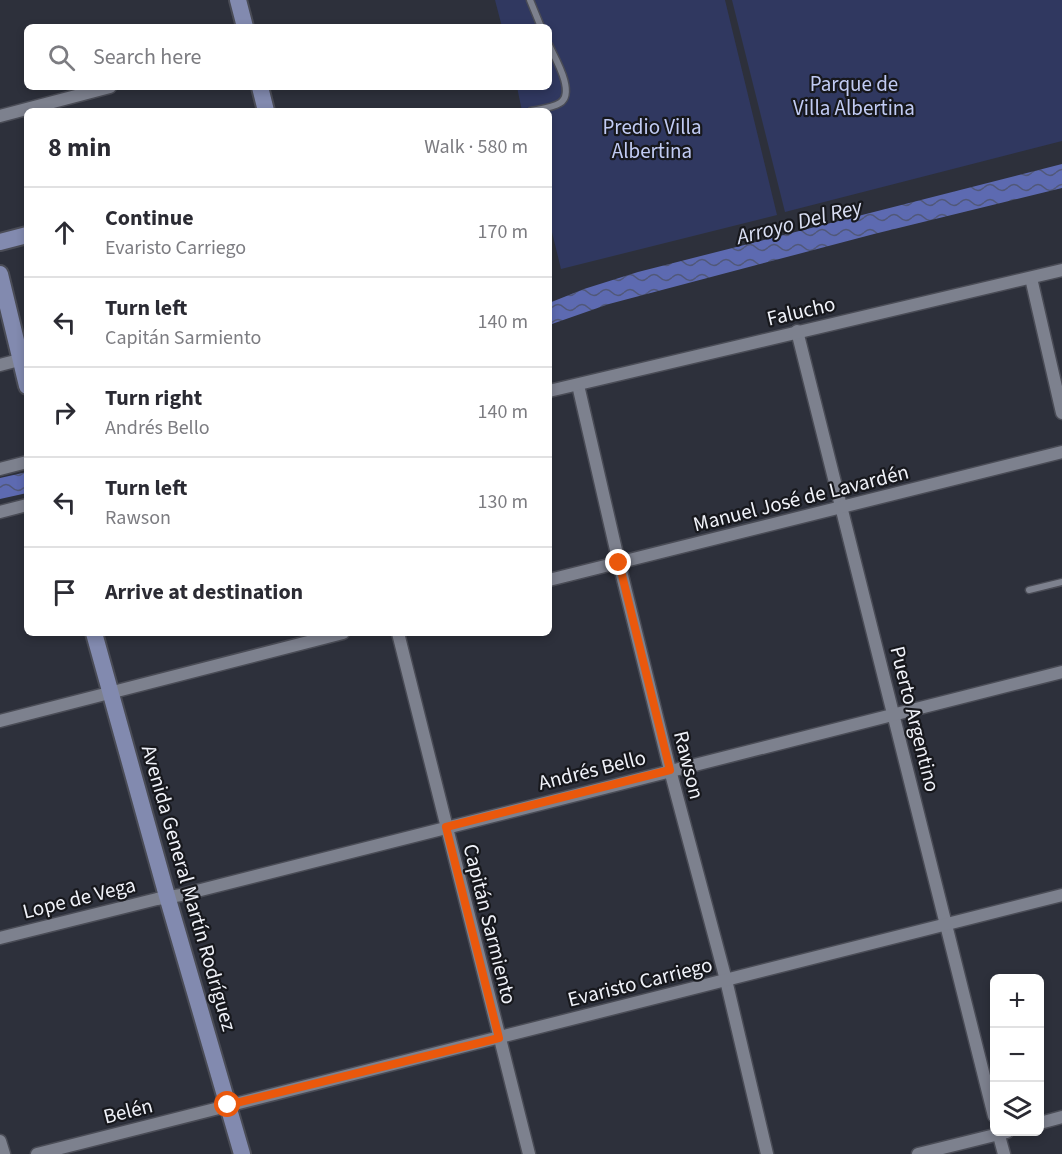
<!DOCTYPE html>
<html lang="en">
<head>
<meta charset="utf-8">
<style>
  :root { --surface:#fff; --page:#f2f2f3; --text:#2b2b33; --muted:#7c7c81; --line:#e1e1e2 }
  body { margin:0; font-family:"Source Sans 3",sans-serif; background:var(--page); color:var(--text) }
  .controls { position:absolute; right:18px; bottom:18px; display:grid; overflow:hidden; border-radius:9px; box-shadow:0 3px 9px #0003 }
  .controls button { width:54px; height:54px; display:grid; place-items:center; padding:0; border:0; border-bottom:2px solid var(--line); background:var(--surface); color:var(--text); font:30px sans-serif }
  .stop { position:absolute; width:18px; height:18px; margin:-14px; border:4px solid #ea580c; border-radius:50%; background:#fff }
  .stop.end { background:#ea580c; border-color:#fff; box-shadow:0 2px 6px #0008 }
  .list { margin:0; padding:0; list-style:none }
  h2 { display:flex; justify-content:space-between; align-items:center; height:78px; margin:0; padding:0 24px; font-size:26px }
  h2 small { font-size:20px; font-weight:400; color:var(--muted) }
  .list li { display:grid; grid-template-columns:39px 1fr auto; gap:18px; align-items:center; box-sizing:border-box; height:90px; padding:0 24px; border-top:2px solid var(--line) }
  .list b { display:block; font-size:22px; white-space:nowrap }
  .list p { margin:0; font-size:20px; white-space:nowrap; color:var(--muted) }
  .list em { font-size:20px; font-style:normal; color:var(--muted) }
  .icon { flex:none; width:33px; height:33px; fill:none; stroke:currentColor; stroke-width:2; stroke-linecap:round; stroke-linejoin:round }
  .map { position:relative; flex:none; width:1062px; height:1154px; overflow:hidden }
  .search { position:absolute; background:var(--surface); box-shadow:0 3px 9px #0003; left:24px; top:24px; width:528px; height:66px; display:flex; align-items:center; gap:15px; box-sizing:border-box; padding:0 21px; border-radius:9px; color:var(--muted); font-size:22px }
  .panel { position:absolute; background:var(--surface); box-shadow:0 3px 9px #0003; left:24px; top:108px; width:528px; height:528px; border-radius:9px }
  .map>svg:first-child { display:block }
  .green { fill:#303860 }
  .water { fill:url(#water-waves) }
  .lines { fill:none; stroke-linecap:round; stroke-linejoin:round }
  .lane-casing { stroke:#4a4c56; stroke-width:9 }
  .street-casing { stroke:#4a4c56; stroke-width:15 }
  .secondary-casing { stroke:#4a4c56; stroke-width:20 }
  .lane { stroke:#7d818e; stroke-width:6 }
  .street { stroke:#7d818e; stroke-width:12 }
  .secondary { stroke:#828aaf; stroke-width:16 }
  .route { stroke:#ea580c; stroke-width:8 }
  .labels { text-anchor:middle; stroke-width:4.5; stroke-linejoin:round; paint-order:stroke }
  .park-label { font-size:21px; fill:#c1cbf3; stroke:#17181d }
  .street-label { font-size:21px; fill:#f0f2f9; stroke:#17181d }
  .water-label { font-size:22px; font-style:italic; fill:#dbe0f5; stroke:#17181d }
</style>
</head>
<body>
<div class="map">
<svg width="1062" height="1154" viewBox="0 0 1062 1154">
  <defs>
    <pattern id="water-waves" width="16" height="10" patternUnits="userSpaceOnUse" patternTransform="scale(1.5)"><rect width="16" height="10" fill="#5d6ab1"/><path d="M0 5q4-4 8 0t8 0" fill="none" stroke="#515879"/></pattern>
  </defs>
  <rect width="100%" height="100%" fill="#2d303b"/>
  <!-- green -->
  <g class="green">
    <path d="M 495,0 L 725,0 L 777,215 L 561,269 L 549,220 L 549,111 L 522,111 L 517,87 L 549,87 L 549,27 L 502,27 Z"/>
    <path d="M 732,0 L 1062,0 L 1062,141 L 785,212 Z"/>
  </g>
  <!-- water -->
  <g class="water">
    <path d="M 1062,164 L 1062,188 L 874,234 L 609,304 L 549,325 L 549,303 L 584,289 L 638,272 Z"/>
    <path d="M 27,472 L 27,493 L 0,499 L 0,478 Z"/>
  </g>
  <g class="lines">
    <!-- lane casing -->
    <g class="lane-casing">
      <g id="lane">
        <path d="M 530,0 L 541,27"/>
        <path d="M 531,111 C 540,109 552,108 560,103 C 576,93 555,58 549,45"/>
        <path d="M 1029,590 L 1062,582"/>
      </g>
    </g>
    <!-- street casing -->
    <g class="street-casing">
      <g id="street">
        <path d="M 0,116 L 110,87"/>
        <path d="M 1031,278 L 1062,413"/>
        <path d="M 797,331 L 994,1116"/>
        <path d="M 0,365 L 27,358"/>
        <path d="M 578,385 L 619,563 L 670,770 L 726,980 L 767,1154"/>
        <path d="M 549,391 L 1062,270"/>
        <path d="M 0,469 L 27,462"/>
        <path d="M 0,512 L 27,505"/>
        <path d="M 549,580 L 1062,452"/>
        <path d="M 398,633 L 529,1154"/>
        <path d="M 0,721 L 343,633"/>
        <path d="M 0,938 L 157,899 L 181,895 L 1062,672"/>
        <path d="M 1040,1123 L 1062,1117"/>
        <path d="M 998,1132 L 1004,1154"/>
        <path d="M 0,1141 L 4,1154"/>
        <path d="M 37,1154 L 1062,895"/>
        <path d="M 918,1154 L 1007,1132"/>
      </g>
    </g>
    <!-- secondary casing -->
    <g class="secondary-casing">
      <g id="secondary">
        <path d="M 238,0 L 245,27"/>
        <path d="M 260,87 L 266,111"/>
        <path d="M 0,242 L 27,235"/>
        <path d="M 0,274 L 27,386"/>
        <path d="M 94,633 L 167,896 L 242,1154"/>
      </g>
    </g>
    <!-- lane -->
    <use href="#lane" class="lane"/>
    <!-- street -->
    <use href="#street" class="street"/>
    <!-- secondary -->
    <use href="#secondary" class="secondary"/>
  </g>
  <g class="lines">
    <!-- route -->
    <path class="route" d="M 228,1105 L 499,1038 L 446,827 L 670,770 L 619,563"/>
  </g>
  <g class="labels">
    <!-- park labels -->
    <g class="park-label">
      <text x="854" y="91">Parque de<tspan x="854" dy="24">Villa Albertina</tspan></text>
      <text x="652" y="134">Predio Villa<tspan x="652" dy="24">Albertina</tspan></text>
    </g>
    <!-- street labels -->
    <g class="street-label">
      <text transform="translate(801 311) rotate(-13)" y="7">Falucho</text>
      <text transform="translate(801 498) rotate(-14)" y="7">Manuel José de Lavardén</text>
      <text transform="translate(915 719) rotate(76)" y="7">Puerto Argentino</text>
      <text transform="translate(689 765) rotate(76)" y="7">Rawson</text>
      <text transform="translate(592 770) rotate(-14)" y="7">Andrés Bello</text>
      <text transform="translate(189 888) rotate(74)" y="7">Avenida General Martín Rodríguez</text>
      <text transform="translate(79 898) rotate(-14)" y="7">Lope de Vega</text>
      <text transform="translate(490 924) rotate(76)" y="7">Capitán Sarmiento</text>
      <text transform="translate(640 982) rotate(-14)" y="7">Evaristo Carriego</text>
      <text transform="translate(128 1111) rotate(-14)" y="7">Belén</text>
    </g>
    <!-- water labels -->
    <g class="water-label">
      <text transform="translate(799 221) rotate(-14)" y="8">Arroyo Del Rey</text>
    </g>
  </g>
</svg>
<div class="controls">
<button>+</button>
<button>−</button>
<button><svg class="icon" aria-label="layers" viewBox="0 0 24 24"><path d="M12 4l9 5-9 5-9-5zM3 14l9 5 9-5"/></svg></button>
</div>
<div class="stop" style="left:228px;top:1105px"></div>
<div class="stop end" style="left:619px;top:563px"></div>
<div class="search"><svg class="icon" aria-label="search" viewBox="0 0 24 24"><circle cx="10" cy="10" r="6"/><path d="M15 15l6 6"/></svg>Search here</div>
<section class="panel">
<h2>8 min<small>Walk · 580 m</small></h2>
<ul class="list">
<li><svg class="icon" aria-label="ahead" viewBox="0 0 24 24"><path d="M12 20V5M6 11l6-6 6 6"/></svg><div><b>Continue</b><p>Evaristo Carriego</p></div><em>170 m</em></li>
<li><svg class="icon" aria-label="left" viewBox="0 0 24 24"><path d="M17 20v-9H6M10 6l-5 5 5 5"/></svg><div><b>Turn left</b><p>Capitán Sarmiento</p></div><em>140 m</em></li>
<li><svg class="icon" aria-label="right" viewBox="0 0 24 24"><path d="M7 20v-9h11M14 6l5 5-5 5"/></svg><div><b>Turn right</b><p>Andrés Bello</p></div><em>140 m</em></li>
<li><svg class="icon" aria-label="left" viewBox="0 0 24 24"><path d="M17 20v-9H6M10 6l-5 5 5 5"/></svg><div><b>Turn left</b><p>Rawson</p></div><em>130 m</em></li>
<li><svg class="icon" aria-label="arrive" viewBox="0 0 24 24"><path d="M6 21V4h12l-3 4 3 4H6"/></svg><div><b>Arrive at destination</b></div></li>
</ul>
</section>
</div>
</body>
</html>
